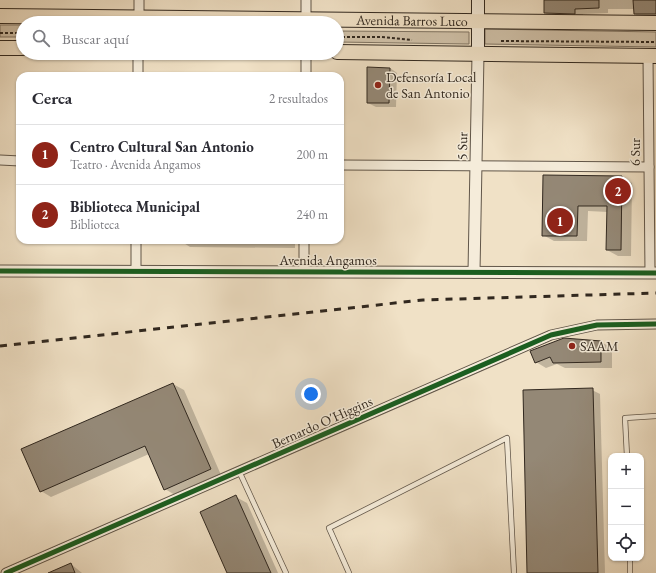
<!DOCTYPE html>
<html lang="es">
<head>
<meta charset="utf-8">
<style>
  :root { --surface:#fff; --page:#f2f2f3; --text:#2b2b33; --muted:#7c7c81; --line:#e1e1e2; --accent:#8f2418 }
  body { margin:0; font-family:"EB Garamond",serif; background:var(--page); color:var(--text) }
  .controls { position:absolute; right:12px; bottom:12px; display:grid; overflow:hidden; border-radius:8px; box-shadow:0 1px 3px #0004 }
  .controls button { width:36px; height:36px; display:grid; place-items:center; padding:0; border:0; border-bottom:1px solid var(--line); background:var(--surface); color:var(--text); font:20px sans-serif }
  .you { position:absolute; left:311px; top:394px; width:14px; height:14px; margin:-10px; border:3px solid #fff; border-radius:50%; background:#1a73e8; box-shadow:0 0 0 6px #1a73e833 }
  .badge { display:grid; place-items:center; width:26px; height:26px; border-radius:50%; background:var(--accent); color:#fff; font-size:13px; font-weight:700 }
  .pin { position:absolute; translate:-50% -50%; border:2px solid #fff; box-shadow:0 1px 4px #0006 }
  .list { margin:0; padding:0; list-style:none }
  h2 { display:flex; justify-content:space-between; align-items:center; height:52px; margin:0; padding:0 16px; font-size:17px }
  h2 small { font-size:13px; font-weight:400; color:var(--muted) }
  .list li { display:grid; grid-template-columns:26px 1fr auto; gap:12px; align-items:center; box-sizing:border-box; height:60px; padding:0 16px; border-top:1px solid var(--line) }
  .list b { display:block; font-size:15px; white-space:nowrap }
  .list p { margin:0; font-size:13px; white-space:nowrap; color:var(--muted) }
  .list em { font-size:13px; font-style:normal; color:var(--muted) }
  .icon { flex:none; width:22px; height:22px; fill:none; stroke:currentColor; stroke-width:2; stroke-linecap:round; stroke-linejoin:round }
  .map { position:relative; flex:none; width:656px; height:573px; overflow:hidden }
  .search { position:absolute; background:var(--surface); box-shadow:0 1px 3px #0004; left:16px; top:16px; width:328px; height:44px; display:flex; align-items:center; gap:10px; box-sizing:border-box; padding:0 14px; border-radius:22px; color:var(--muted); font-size:15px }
  .panel { position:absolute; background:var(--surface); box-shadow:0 1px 3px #0004; left:16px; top:72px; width:328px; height:172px; border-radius:12px }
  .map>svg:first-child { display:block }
  .green { fill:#d0c2aa; stroke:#807564 }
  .shadow { fill:#0003 }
  .building { fill:#948876; stroke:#31281f }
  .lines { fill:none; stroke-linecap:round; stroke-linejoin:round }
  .service-casing { stroke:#615649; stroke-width:6 }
  .minor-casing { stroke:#615649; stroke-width:11 }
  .tertiary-casing { stroke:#615649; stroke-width:13 }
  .secondary-casing { stroke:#31281f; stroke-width:14 }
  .primary-casing { stroke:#31281f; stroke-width:16 }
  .path { stroke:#31281f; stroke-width:2; stroke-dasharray:3 2; stroke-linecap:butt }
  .service { stroke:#f5ecda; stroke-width:4.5 }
  .minor { stroke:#f5ecda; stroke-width:9 }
  .tertiary { stroke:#f5ecda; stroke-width:11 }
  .secondary { stroke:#f5ecda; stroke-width:12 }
  .primary { stroke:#f0e1c6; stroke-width:14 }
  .rail { stroke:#31281f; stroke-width:3; stroke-dasharray:7 7; stroke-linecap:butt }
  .cycleway-casing { stroke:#f5ecda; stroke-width:8 }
  .cycleway { stroke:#1b5e20; stroke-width:5 }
  .poi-dot { fill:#8f2418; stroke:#f5ecda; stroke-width:1.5 }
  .labels { text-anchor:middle; stroke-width:3; stroke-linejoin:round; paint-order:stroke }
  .street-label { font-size:14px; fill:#31281f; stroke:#f5ecda }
  .poi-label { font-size:14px; fill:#31281f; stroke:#f5ecda; text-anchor:start }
</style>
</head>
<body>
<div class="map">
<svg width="656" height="573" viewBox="0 0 656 573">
  <rect width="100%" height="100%" fill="#f0e1c6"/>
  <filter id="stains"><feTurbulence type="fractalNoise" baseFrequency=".005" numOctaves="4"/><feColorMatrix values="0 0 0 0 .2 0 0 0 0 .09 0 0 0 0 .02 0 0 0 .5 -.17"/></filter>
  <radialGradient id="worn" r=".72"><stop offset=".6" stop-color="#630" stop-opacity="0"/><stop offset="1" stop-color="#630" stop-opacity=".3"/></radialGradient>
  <!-- green -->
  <g class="green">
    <rect x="0" y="25" width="23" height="12"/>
    <path d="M 485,29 L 656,32 L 656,47 L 485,44 Z"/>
    <path d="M 337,31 L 469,32 L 469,44 L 337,42 Z"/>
  </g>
  <!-- shadow -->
  <g class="shadow">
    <path d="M 545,0 L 656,0 L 656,19 L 644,19 L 635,14 L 635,9 L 608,9 L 608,13 L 583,14 L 584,18 L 554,18 L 545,13 Z"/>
    <path d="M 390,68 L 397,73 L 396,107 L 376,107 L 368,103 Z"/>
    <path d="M 544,176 L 621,177 L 632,183 L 631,256 L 618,256 L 607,250 L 608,212 L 588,211 L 587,241 L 554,241 L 543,235 Z"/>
    <path d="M 179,240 L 295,240 L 295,248 L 190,247 Z"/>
    <path d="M 564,339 L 601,342 L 612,348 L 612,368 L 565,368 L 557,364 L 546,368 L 536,362 Z"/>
    <path d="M 173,384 L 184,390 L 221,475 L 175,495 L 165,489 L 149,454 L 51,497 L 41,491 Z"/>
    <path d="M 592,390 L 600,394 L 605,573 L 528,573 Z"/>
    <path d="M 236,497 L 247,503 L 278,573 L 228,573 Z"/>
    <path d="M 71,564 L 82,573 L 51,573 Z"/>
  </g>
  <!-- building -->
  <g class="building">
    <path d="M 544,0 L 599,0 L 599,8 L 575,9 L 575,14 L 544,13 Z"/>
    <path d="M 633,0 L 656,0 L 656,14 L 634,14 Z"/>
    <path d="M 367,67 L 390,68 L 389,103 L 367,103 Z"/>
    <path d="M 543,175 L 622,176 L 621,250 L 606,250 L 607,206 L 578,206 L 577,236 L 542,236 Z"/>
    <path d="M 564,338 L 601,341 L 601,362 L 553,363 L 550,357 L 535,363 L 530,351 Z"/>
    <path d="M 173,383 L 211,469 L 164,490 L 145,446 L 40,492 L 21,449 Z"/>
    <path d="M 593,388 L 598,573 L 527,573 L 523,390 Z"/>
    <path d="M 236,495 L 271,573 L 227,573 L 200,512 Z"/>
    <path d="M 71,563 L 75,573 L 48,573 Z"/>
  </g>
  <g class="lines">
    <!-- service casing -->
    <g class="service-casing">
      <g id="service">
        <path d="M 627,456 L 625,418 L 656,416"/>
        <path d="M 239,471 L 286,573"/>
        <path d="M 630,558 L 630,573"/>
        <path d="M 349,573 L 329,528 L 507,438 L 514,573"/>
      </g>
    </g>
    <!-- minor casing -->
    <g class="minor-casing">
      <g id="minor">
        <path d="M 139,22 L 139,0"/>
        <path d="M 306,23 L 306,0"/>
        <path d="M 648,56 L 650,273"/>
        <path d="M 138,76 L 138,53"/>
        <path d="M 306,76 L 306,53"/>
        <path d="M 0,160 L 20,161"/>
        <path d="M 340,165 L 649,167"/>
        <path d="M 136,272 L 136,240"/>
        <path d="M 304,272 L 304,240"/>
        <path d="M 6,573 L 551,335 L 597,325 L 656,324"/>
      </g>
    </g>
    <!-- tertiary casing -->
    <g class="tertiary-casing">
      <g id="tertiary">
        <path d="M 0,271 L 656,273"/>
        <path d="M 474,272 L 478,54"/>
      </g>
    </g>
    <!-- secondary casing -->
    <g class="secondary-casing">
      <path id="secondary" d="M 478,54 L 478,0"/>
    </g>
    <!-- primary casing -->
    <g class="primary-casing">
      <g id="primary">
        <path id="s1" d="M 0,16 L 656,23"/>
        <path d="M 0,48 L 23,48"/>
        <path d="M 337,52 L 656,56"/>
      </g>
    </g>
    <!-- path -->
    <g class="path">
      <path d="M 0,33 L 23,33"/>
      <path d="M 337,37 L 382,37 L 412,40"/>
      <path d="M 501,41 L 656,42"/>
    </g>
    <!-- service -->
    <use href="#service" class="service"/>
    <!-- minor -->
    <use href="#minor" class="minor"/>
    <!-- tertiary -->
    <use href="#tertiary" class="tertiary"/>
    <!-- secondary -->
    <use href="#secondary" class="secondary"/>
    <!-- primary -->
    <use href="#primary" class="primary"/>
    <!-- rail -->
    <path class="rail" d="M 0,346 L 423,300 L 656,293"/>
    <!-- cycleway casing -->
    <g class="cycleway-casing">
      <g id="cycleway">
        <path d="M 0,271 L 656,273"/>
        <path d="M 6,573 L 551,335 L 597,325 L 656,324"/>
      </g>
    </g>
    <!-- cycleway -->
    <use href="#cycleway" class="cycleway"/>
  </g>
  <!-- markers -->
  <g class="poi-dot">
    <circle cx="378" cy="85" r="4"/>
    <circle cx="572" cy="346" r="4"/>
  </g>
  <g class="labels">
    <!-- street labels -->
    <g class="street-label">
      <text dy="5" stroke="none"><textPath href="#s1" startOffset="412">Avenida Barros Luco</textPath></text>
      <text transform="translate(462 146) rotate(-89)" y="5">5 Sur</text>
      <text transform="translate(635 152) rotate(-90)" y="5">6 Sur</text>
      <text x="328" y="265">Avenida Angamos</text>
      <text transform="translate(322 422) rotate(-24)" y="5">Bernardo O'Higgins</text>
    </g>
    <!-- poi labels -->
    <g class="poi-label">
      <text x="386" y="82">Defensoría Local<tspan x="386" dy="16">de San Antonio</tspan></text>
      <text x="580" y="351">SAAM</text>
    </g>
  </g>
  <rect width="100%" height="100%" filter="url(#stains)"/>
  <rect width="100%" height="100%" fill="url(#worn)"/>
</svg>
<div class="controls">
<button>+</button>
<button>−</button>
<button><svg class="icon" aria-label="locate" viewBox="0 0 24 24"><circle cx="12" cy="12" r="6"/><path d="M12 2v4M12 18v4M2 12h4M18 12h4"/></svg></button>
</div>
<div class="you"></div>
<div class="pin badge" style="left:560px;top:221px">1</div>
<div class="pin badge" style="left:618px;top:191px">2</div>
<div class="search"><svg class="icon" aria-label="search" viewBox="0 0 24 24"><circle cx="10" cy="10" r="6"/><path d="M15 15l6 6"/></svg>Buscar aquí</div>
<section class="panel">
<h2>Cerca<small>2 resultados</small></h2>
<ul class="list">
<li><span class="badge">1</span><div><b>Centro Cultural San Antonio</b><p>Teatro · Avenida Angamos</p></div><em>200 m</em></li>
<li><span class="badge">2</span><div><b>Biblioteca Municipal</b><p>Biblioteca</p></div><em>240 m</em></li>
</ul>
</section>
</div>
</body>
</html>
